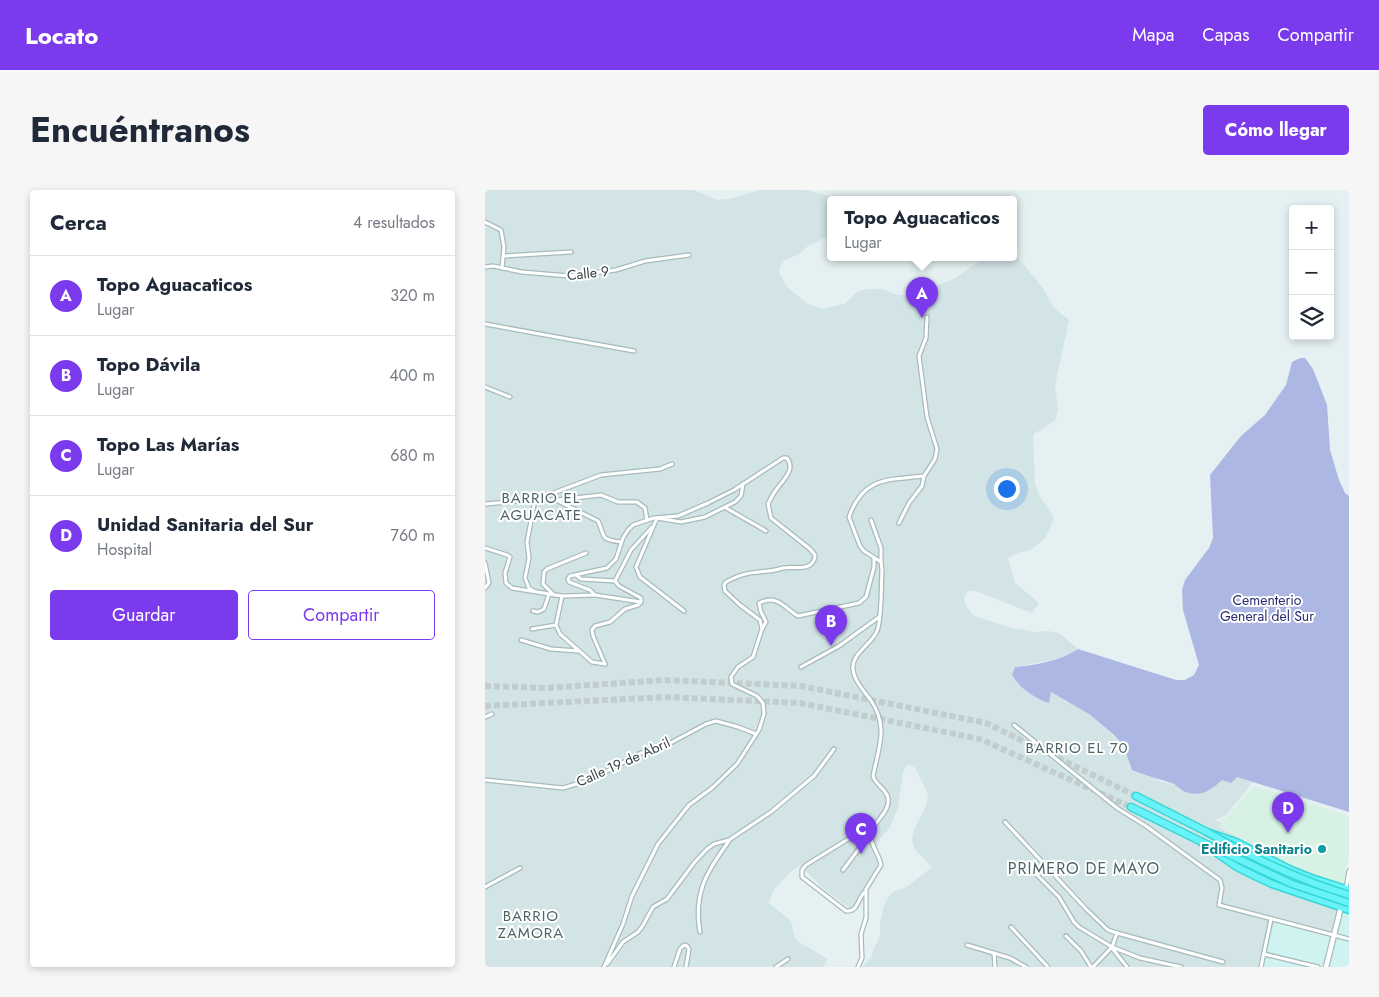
<!DOCTYPE html>
<html lang="es">
<head>
<meta charset="utf-8">
<style>
  :root { --surface:#fff; --page:#f6f6f7; --text:#1f2937; --muted:#747a83; --line:#e0e1e3; --accent:#7c3aed }
  body { margin:0; font-family:Jost,sans-serif; background:var(--page); color:var(--text) }
  .controls { position:absolute; right:15px; top:15px; display:grid; overflow:hidden; border-radius:5px; box-shadow:0 2px 8px #0003 }
  .controls button { width:45px; height:45px; display:grid; place-items:center; padding:0; border:0; border-bottom:1px solid var(--line); background:var(--surface); color:var(--text); font:25px sans-serif }
  .you { position:absolute; left:521px; top:298px; width:18px; height:18px; margin:-12px; border:4px solid #fff; border-radius:50%; background:#1a73e8; box-shadow:0 0 0 8px #1a73e833 }
  .badge { display:grid; place-items:center; width:32px; height:32px; border-radius:50%; background:var(--accent); color:#fff; font-size:16px; font-weight:700 }
  .pin { position:absolute; translate:-50% -41px; filter:drop-shadow(0 1px 2px #0008) }
  .pin::after { content:''; position:absolute; top:26px; width:18px; height:15px; background:inherit; clip-path:polygon(0 0,100% 0,50% 100%) }
  .popup { position:absolute; left:342px; top:6px; width:190px; height:65px; box-sizing:border-box; display:grid; place-content:center; border-radius:5px; background:var(--surface); filter:drop-shadow(0 1px 4px #0005); font-size:16px; white-space:nowrap; color:var(--muted) }
  .popup b { font-size:19px; color:var(--text) }
  .popup::after { content:''; position:absolute; left:50%; top:100%; margin-left:-10px; border:10px solid transparent; border-top-color:var(--surface) }
  .list { margin:0; padding:0; list-style:none }
  h2 { display:flex; justify-content:space-between; align-items:center; height:65px; margin:0; padding:0 20px; font-size:21px }
  h2 small { font-size:16px; font-weight:400; color:var(--muted) }
  .list li { display:grid; grid-template-columns:32px 1fr auto; gap:15px; align-items:center; box-sizing:border-box; height:80px; padding:0 20px; border-top:1px solid var(--line) }
  .list b { display:block; font-size:19px; white-space:nowrap }
  .list p { margin:0; font-size:16px; white-space:nowrap; color:var(--muted) }
  .list em { font-size:16px; font-style:normal; color:var(--muted) }
  .actions { display:flex; gap:10px; padding:15px 20px }
  .actions a { flex:1; padding:11px 0; border:1px solid var(--accent); border-radius:5px; text-align:center; font-size:18px; color:var(--accent) }
  .actions .main { background:var(--accent); color:#fff }
  .icon { flex:none; width:28px; height:28px; fill:none; stroke:currentColor; stroke-width:2; stroke-linecap:round; stroke-linejoin:round }
  .map { position:relative; flex:none; width:864px; height:777px; overflow:hidden; border-radius:5px }
  header { display:flex; align-items:center; gap:30px; box-sizing:border-box; height:70px; padding:0 25px; background:var(--accent); color:#fff }
  header strong { font-size:24px }
  nav { display:flex; gap:28px; margin-inline-start:auto; font-size:18px }
  .intro { display:flex; align-items:center; justify-content:space-between; box-sizing:border-box; height:120px; padding:0 30px }
  h1 { margin:0; font-size:35px }
  .button { padding:12px 22px; border-radius:5px; background:var(--accent); color:#fff; font-size:18px; font-weight:700 }
  main { display:flex; gap:30px; padding:0 30px }
  aside { flex:1; background:var(--surface); border-radius:5px; box-shadow:0 2px 8px #0003 }
  .map>svg:first-child { display:block }
  .residential { fill:#d2e4e5 }
  .commercial { fill:#cff3f1 }
  .medical { fill:#d7f2e5 }
  .green { fill:#adb7e4 }
  .lines { fill:none; stroke-linecap:round; stroke-linejoin:round }
  .motorway-tunnel { stroke:#c1cdce; stroke-width:6; stroke-dasharray:6 3; stroke-linecap:butt }
  .minor-casing { stroke:#a7bbbc; stroke-width:5.5 }
  .tertiary-casing { stroke:#a7bbbc; stroke-width:7 }
  .motorway-casing { stroke:#38d7d7; stroke-width:9 }
  .minor { stroke:#fff; stroke-width:3 }
  .tertiary { stroke:#fff; stroke-width:4.5 }
  .motorway { stroke:#68f3f8; stroke-width:6 }
  .motorway-bridge-casing { stroke:#38d7d7; stroke-width:9; stroke-linecap:butt }
  .motorway-bridge { stroke:#68f3f8; stroke-width:6 }
  .culture-dot { fill:#0f9aa8; stroke:#fff; stroke-width:2 }
  .labels { text-anchor:middle; stroke-width:4; stroke-linejoin:round; paint-order:stroke }
  .street-label { font-size:14px; fill:#344343; stroke:#fff }
  .park-label { font-size:14px; fill:#2a2b72; stroke:#fff }
  .culture-label { font-size:14px; font-weight:bold; fill:#0d838f; stroke:#fff; text-anchor:end }
  .neighbourhood-label { font-size:15px; letter-spacing:1px; fill:#4c6564; stroke:#fff }
  .quarter-label { font-size:16px; letter-spacing:1px; fill:#4c6564; stroke:#fff }
</style>
</head>
<body>
<header>
<strong>Locato</strong>
<nav><a>Mapa</a><a>Capas</a><a>Compartir</a></nav>
</header>
<div class="intro"><h1>Encuéntranos</h1><a class="button">Cómo llegar</a></div>
<main>
<aside>
<h2>Cerca<small>4 resultados</small></h2>
<ul class="list">
<li><span class="badge">A</span><div><b>Topo Aguacaticos</b><p>Lugar</p></div><em>320 m</em></li>
<li><span class="badge">B</span><div><b>Topo Dávila</b><p>Lugar</p></div><em>400 m</em></li>
<li><span class="badge">C</span><div><b>Topo Las Marías</b><p>Lugar</p></div><em>680 m</em></li>
<li><span class="badge">D</span><div><b>Unidad Sanitaria del Sur</b><p>Hospital</p></div><em>760 m</em></li>
</ul>
<div class="actions"><a class="main">Guardar</a><a>Compartir</a></div>
</aside>
<div class="map">
<svg width="864" height="777" viewBox="0 0 864 777">
  <rect width="100%" height="100%" fill="#e4f0f1"/>
  <!-- residential -->
  <path class="residential" d="M 0,0 L 209,0 L 232,10 L 243,9 L 276,0 L 320,0 L 356,9 L 346,9 L 346,48 L 337,49 L 324,55 L 314,64 L 299,71 L 295,77 L 294,83 L 303,98 L 323,114 L 337,119 L 359,114 L 372,102 L 382,99 L 397,99 L 413,105 L 426,105 L 469,89 L 500,67 L 528,67 L 534,69 L 557,97 L 569,118 L 584,130 L 570,196 L 573,220 L 570,230 L 548,245 L 550,294 L 554,305 L 569,328 L 561,347 L 546,360 L 535,362 L 523,368 L 530,393 L 554,413 L 547,423 L 491,401 L 484,401 L 481,404 L 479,408 L 480,414 L 486,423 L 492,427 L 527,438 L 551,442 L 563,441 L 574,443 L 593,459 L 586,464 L 570,469 L 530,477 L 531,491 L 550,507 L 566,502 L 604,524 L 638,555 L 645,577 L 677,592 L 690,595 L 698,601 L 725,601 L 737,590 L 752,586 L 768,592 L 741,625 L 730,630 L 864,699 L 864,723 L 858,722 L 852,749 L 790,733 L 778,777 L 377,777 L 386,767 L 389,758 L 395,746 L 395,734 L 399,715 L 403,708 L 408,702 L 420,698 L 447,677 L 429,658 L 427,650 L 429,640 L 442,613 L 443,604 L 431,579 L 426,575 L 421,576 L 418,583 L 413,617 L 405,637 L 395,649 L 392,656 L 394,666 L 391,680 L 377,701 L 370,722 L 338,698 L 315,675 L 305,682 L 288,701 L 284,713 L 306,731 L 309,746 L 312,751 L 343,769 L 338,777 L 0,777 Z"/>
  <!-- commercial -->
  <path class="commercial" d="M 858,721 L 864,723 L 864,777 L 778,777 L 789,733 L 851,749 Z"/>
  <!-- medical -->
  <path class="medical" d="M 770,596 L 864,626 L 864,664 L 857,694 L 811,677 L 733,637 Z"/>
  <!-- green -->
  <path class="green" d="M 815,168 L 820,168 L 828,179 L 842,215 L 845,260 L 854,290 L 860,303 L 864,306 L 864,622 L 752,587 L 746,593 L 737,590 C 726,601 714,608 698,601 C 695,599 692,596 689,594 C 675,589 661,586 647,580 L 638,555 L 630,546 L 604,524 L 566,502 L 564,513 C 549,508 535,498 527,485 L 530,477 C 550,475 576,471 593,459 L 691,490 L 700,490 L 709,485 L 714,475 L 698,420 L 697,400 L 700,390 L 724,358 L 728,348 L 725,285 L 756,246 L 780,225 L 801,195 L 807,172 Z"/>
  <g class="lines">
    <!-- motorway-tunnel -->
    <g class="motorway-tunnel">
      <path d="M 0,496 L 62,498 L 180,490 L 316,496 L 501,533 L 651,606"/>
      <path d="M 0,516 L 181,507 L 315,513 L 495,549 L 646,617"/>
    </g>
    <!-- minor casing -->
    <g class="minor-casing">
      <g id="minor">
        <path d="M 0,32 L 16,40 L 19,57 L 17,78"/>
        <path d="M 19,66 L 86,62"/>
        <path d="M 0,77 L 8,76 L 37,82 L 84,86 L 131,80 L 160,71 L 204,65"/>
        <path d="M 0,134 L 149,161"/>
        <path d="M 0,197 L 25,207"/>
        <path d="M 72,310 L 116,305 L 133,312 L 152,312 L 160,318 L 162,330"/>
        <path d="M 1,314 L 42,310 L 71,310 L 113,331 C 121,348 114,349 136,352"/>
        <path d="M 241,318 L 281,341"/>
        <path d="M 386,330 L 396,358 L 396,372"/>
        <path d="M 414,333 L 424,313 L 437,296 L 439,286 L 450,269 L 452,259 L 442,227 L 434,166 L 441,148 L 442,127"/>
        <path d="M 0,358 L 22,365 L 25,367 L 20,383 L 21,393 L 27,398 L 77,406 L 110,405 L 105,400 L 84,392 L 83,389 L 85,386 L 122,378 L 131,369 L 138,348 L 143,340 L 148,335 L 169,328 L 193,326 L 223,313 L 249,300 L 298,268 L 302,268 C 311,280 298,290 291,300 C 288,304 285,310 283,314 L 286,328 L 325,359 L 330,365 C 330,369 329,372 325,375 C 318,380 307,376 298,378 C 293,379 288,381 283,381 C 265,383 257,383 241,392 L 239,395 L 240,401 L 255,415 L 275,430 L 277,439 L 268,467 L 253,477 L 246,487 L 247,494 L 272,506 L 278,513 L 279,524 L 274,540 L 252,574 L 227,598 L 204,615 L 173,654 L 147,706 L 138,734 L 119,777"/>
        <path d="M 0,373 L 4,393 L 0,398"/>
        <path d="M 91,385 L 96,389 L 130,391"/>
        <path d="M 49,401 L 44,398 L 40,388 L 44,368 L 42,352 L 50,310 L 116,285 L 175,279 L 187,274"/>
        <path d="M 69,405 L 58,394 L 59,382 L 62,379 L 101,363"/>
        <path d="M 110,405 L 156,412"/>
        <path d="M 77,406 L 71,435 L 75,444 L 107,472 L 120,474"/>
        <path d="M 48,421 L 53,422 L 59,419 L 64,404"/>
        <path d="M 199,421 L 155,387 L 151,377 L 172,328 L 196,332 L 220,327 L 250,312 L 256,306 L 258,294"/>
        <path d="M 47,439 L 71,435"/>
        <path d="M 277,439 L 281,432 L 276,422 L 274,413 C 293,404 299,418 313,426 L 374,413 L 381,407 L 389,377 L 389,368"/>
        <path d="M 36,450 L 66,459 L 93,461"/>
        <path d="M 120,474 L 108,446 L 107,440 L 110,436 L 125,432 L 140,419 L 153,415 L 156,412 L 156,408 L 134,396 L 130,391 L 146,360 L 167,337"/>
        <path d="M 316,477 L 354,456 L 394,427"/>
        <path d="M 0,527 L 7,524"/>
        <path d="M 529,535 L 632,618 L 661,636 L 735,690 L 737,698 L 734,715 L 864,749"/>
        <path d="M 0,590 L 78,598 L 105,590 L 156,563 L 178,557 L 221,534 L 231,531 L 253,537 L 271,544"/>
        <path d="M 520,632 L 601,719 L 623,740 L 632,743 L 738,772"/>
        <path d="M 358,680 L 385,644"/>
        <path d="M 549,682 L 574,707 L 589,732 L 594,737 L 627,757 L 655,768 L 696,777"/>
        <path d="M 0,697 L 35,678"/>
        <path d="M 861,699 L 864,681"/>
        <path d="M 380,702 C 372,708 374,722 361,721 L 317,687 L 317,680 L 321,675 L 373,643 L 390,634"/>
        <path d="M 526,737 L 563,777"/>
        <path d="M 215,742 C 208,703 222,681 244,651"/>
        <path d="M 581,746 L 596,761 L 606,777"/>
        <path d="M 482,755 L 525,768 L 541,777"/>
        <path d="M 627,758 L 642,777"/>
        <path d="M 509,763 L 510,777"/>
        <path d="M 779,764 L 833,777"/>
        <path d="M 122,774 L 138,752 L 153,742 L 157,737 L 168,717 L 182,709 L 209,673 L 222,659 L 229,654 L 244,650 L 286,622 L 329,586 L 349,559"/>
        <path d="M 189,777 L 195,759 L 199,755 L 202,756 L 204,759 L 201,777"/>
        <path d="M 291,777 L 303,769"/>
        <path d="M 373,777 L 377,768 L 376,744 L 381,728 L 381,699 L 396,675 C 395,665 383,652 386,642 C 390,631 405,622 403,608 C 401,598 390,595 388,586 C 394,556 404,536 385,509 C 378,500 369,490 368,479 C 366,464 387,454 392,441 C 397,430 396,395 397,380 L 396,372 L 379,361 L 375,356 L 364,327 C 378,287 402,290 439,286"/>
        <path d="M 608,777 L 627,757 L 632,743"/>
        <path d="M 776,777 L 786,729"/>
      </g>
    </g>
    <!-- tertiary casing -->
    <g class="tertiary-casing">
      <path id="tertiary" d="M 841,777 L 860,701"/>
    </g>
    <!-- motorway casing -->
    <g class="motorway-casing">
      <g id="motorway">
        <path d="M 651,606 L 722,642 L 751,652 L 806,680 L 826,688 L 864,700"/>
        <path d="M 646,617 L 715,651 L 752,677 L 770,686 L 787,694 L 864,720"/>
      </g>
    </g>
    <!-- minor -->
    <use href="#minor" class="minor"/>
    <!-- tertiary -->
    <use href="#tertiary" class="tertiary"/>
    <!-- motorway -->
    <use href="#motorway" class="motorway"/>
    <!-- motorway-bridge casing -->
    <g class="motorway-bridge-casing">
      <g id="motorway-bridge">
        <path d="M 722,642 C 768,668 814,690 864,705"/>
        <path d="M 715,651 L 807,694 L 864,713"/>
      </g>
    </g>
    <!-- motorway-bridge -->
    <use href="#motorway-bridge" class="motorway-bridge"/>
  </g>
  <!-- markers -->
  <circle class="culture-dot" cx="837" cy="659" r="5"/>
  <g class="labels">
    <!-- street labels -->
    <g class="street-label">
      <text transform="translate(103 83) rotate(-6)" y="5">Calle 9</text>
      <text transform="translate(138 572) rotate(-24)" y="5">Calle 19 de Abril</text>
    </g>
    <!-- park labels -->
    <g class="park-label">
      <text x="782" y="415">Cementerio<tspan x="782" dy="16">General del Sur</tspan></text>
    </g>
    <!-- culture labels -->
    <g class="culture-label">
      <text x="827" y="664">Edificio Sanitario</text>
    </g>
    <!-- neighbourhood labels -->
    <g class="neighbourhood-label">
      <text x="56" y="313">BARRIO EL<tspan x="56" dy="17">AGUACATE</tspan></text>
      <text x="592" y="563">BARRIO EL 70</text>
      <text x="46" y="731">BARRIO<tspan x="46" dy="17">ZAMORA</tspan></text>
    </g>
    <!-- quarter labels -->
    <g class="quarter-label">
      <text x="599" y="684">PRIMERO DE MAYO</text>
    </g>
  </g>
</svg>
<div class="controls">
<button>+</button>
<button>−</button>
<button><svg class="icon" aria-label="layers" viewBox="0 0 24 24"><path d="M12 4l9 5-9 5-9-5zM3 14l9 5 9-5"/></svg></button>
</div>
<div class="you"></div>
<div class="pin badge" style="left:437px;top:128px">A</div>
<div class="popup"><b>Topo Aguacaticos</b>Lugar</div>
<div class="pin badge" style="left:346px;top:456px">B</div>
<div class="pin badge" style="left:376px;top:664px">C</div>
<div class="pin badge" style="left:803px;top:643px">D</div>
</div>
</main>
</body>
</html>
